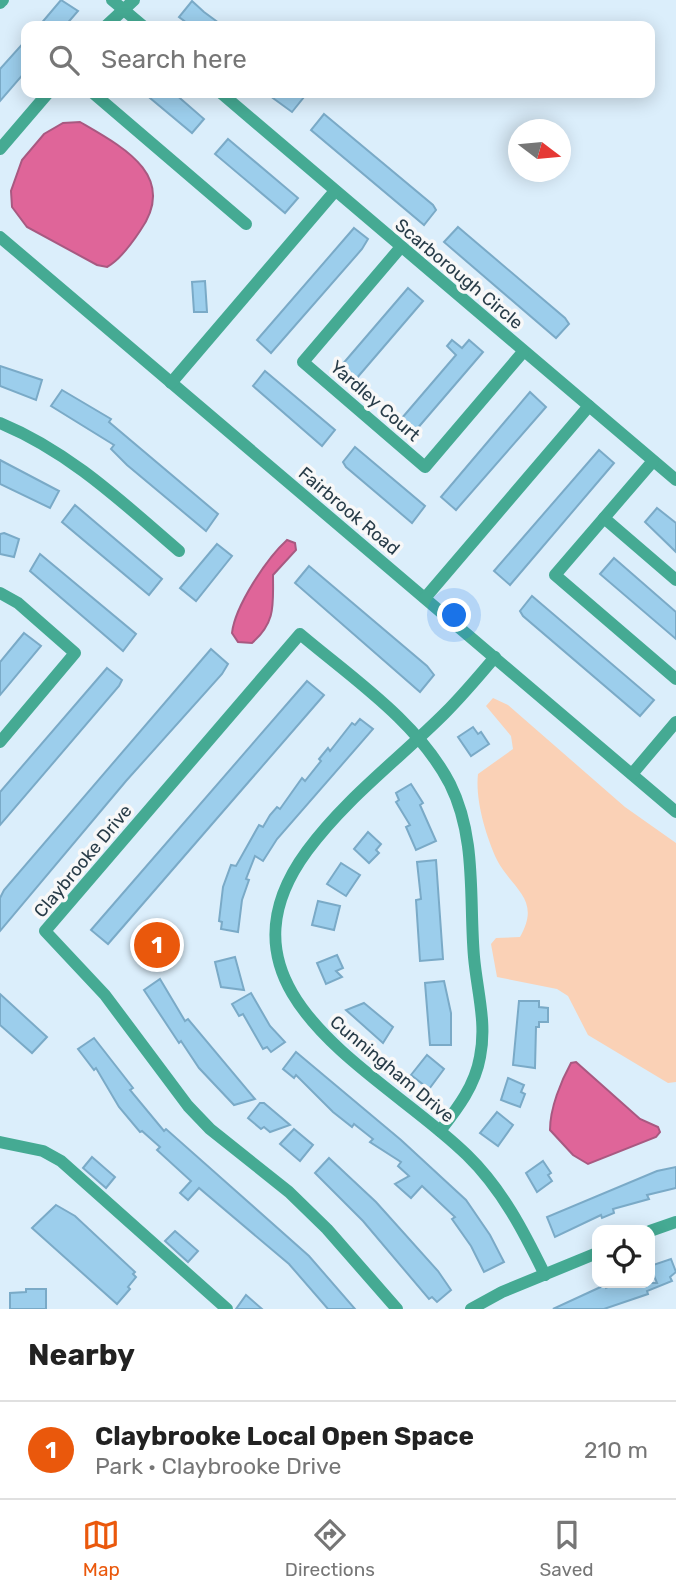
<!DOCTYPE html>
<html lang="en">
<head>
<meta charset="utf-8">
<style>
  :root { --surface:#fff; --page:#f6f6f6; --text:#222; --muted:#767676; --line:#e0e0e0; --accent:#ea580c }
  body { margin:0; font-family:Rubik,sans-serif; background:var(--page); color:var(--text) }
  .controls { position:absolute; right:21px; bottom:21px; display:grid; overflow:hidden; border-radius:14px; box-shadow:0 4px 18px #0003 }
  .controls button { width:63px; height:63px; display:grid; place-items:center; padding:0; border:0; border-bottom:2px solid var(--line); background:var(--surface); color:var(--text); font:35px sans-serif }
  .compass { position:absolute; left:508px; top:119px; width:63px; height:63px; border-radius:50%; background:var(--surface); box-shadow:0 4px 18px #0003; rotate:106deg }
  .you { position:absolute; left:455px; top:616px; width:24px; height:24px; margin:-18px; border:5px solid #fff; border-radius:50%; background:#1a73e8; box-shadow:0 0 0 10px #1a73e833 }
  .badge { display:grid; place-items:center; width:46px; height:46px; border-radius:50%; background:var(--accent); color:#fff; font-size:23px; font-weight:700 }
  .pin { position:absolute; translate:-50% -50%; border:4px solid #fff; box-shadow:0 2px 7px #0006 }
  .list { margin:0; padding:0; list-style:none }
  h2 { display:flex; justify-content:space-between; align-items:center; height:91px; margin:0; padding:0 28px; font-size:30px }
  h2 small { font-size:23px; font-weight:400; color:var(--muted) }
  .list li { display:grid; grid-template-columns:46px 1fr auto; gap:21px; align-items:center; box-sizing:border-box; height:98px; padding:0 28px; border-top:2px solid var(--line) }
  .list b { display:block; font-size:26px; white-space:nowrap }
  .list p { margin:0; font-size:23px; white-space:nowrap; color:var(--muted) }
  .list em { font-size:23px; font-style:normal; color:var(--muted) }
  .icon { flex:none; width:38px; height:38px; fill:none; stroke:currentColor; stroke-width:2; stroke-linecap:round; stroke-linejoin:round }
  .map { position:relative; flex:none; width:676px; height:1309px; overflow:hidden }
  .search { position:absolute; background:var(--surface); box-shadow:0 4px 18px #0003; left:21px; right:21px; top:21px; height:77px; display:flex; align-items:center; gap:18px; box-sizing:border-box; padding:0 24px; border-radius:14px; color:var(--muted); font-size:26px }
  .sheet { height:189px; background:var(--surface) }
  nav { display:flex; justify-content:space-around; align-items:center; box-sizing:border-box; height:98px; border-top:2px solid var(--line); background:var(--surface); font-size:19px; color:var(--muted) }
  nav a { display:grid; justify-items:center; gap:4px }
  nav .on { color:var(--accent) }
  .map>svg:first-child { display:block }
  .green { fill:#fad1b6 }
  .water { fill:#df6599; stroke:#a85981; stroke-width:2 }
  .building { fill:#9cceec; stroke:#7aaac7; stroke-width:2 }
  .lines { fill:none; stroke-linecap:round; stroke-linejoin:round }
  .street { stroke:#45aa93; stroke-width:12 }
  .labels { text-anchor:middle; stroke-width:7; stroke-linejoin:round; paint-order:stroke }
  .street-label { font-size:18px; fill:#283c48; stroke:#f8f8f8 }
</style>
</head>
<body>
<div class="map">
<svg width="676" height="1309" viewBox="0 0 676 1309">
  <rect width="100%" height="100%" fill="#dbeefb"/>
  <!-- green -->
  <g class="green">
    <path d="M 493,698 L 508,705 L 625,807 L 676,843 L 676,1082 L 668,1083 L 588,1035 L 568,996 L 557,989 L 497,977 L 491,944 L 496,938 L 520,937 C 542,899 512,889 497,860 C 486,836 475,800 478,774 L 513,749 L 511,736 L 486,706 Z"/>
    <path d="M 157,929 L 172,943 L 156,959 L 141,946 Z"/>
  </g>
  <!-- water -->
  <g class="water">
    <path d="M 80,122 C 123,147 179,176 140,231 C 132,243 120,260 107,267 L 97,265 L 27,227 L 12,207 L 11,191 L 22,160 L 44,134 L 63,123 Z"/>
    <path d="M 287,540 L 295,543 L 296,550 L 273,575 C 273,605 276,622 252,643 L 238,642 L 232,633 C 235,606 267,558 287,540 Z"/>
    <path d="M 576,1062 L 640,1119 L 658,1127 L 660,1132 L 656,1137 L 588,1164 L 573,1155 L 550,1130 C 550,1108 561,1081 571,1063 Z"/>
  </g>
  <!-- building -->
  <g class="building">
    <path d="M 61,0 L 78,11 L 65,26 L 39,26 Z"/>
    <path d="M 192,1 L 204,12 L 223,26 L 191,26 L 179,17 Z"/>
    <path d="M 26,40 L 26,71 L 0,101 L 0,69 Z"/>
    <path d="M 144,93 L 174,93 L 204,119 L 192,133 Z"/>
    <path d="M 266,93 L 298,93 L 304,97 L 292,112 Z"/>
    <path d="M 324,114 L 433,205 L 436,210 L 424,225 L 311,130 Z"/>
    <path d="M 228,139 L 298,198 L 285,213 L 215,154 Z"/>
    <path d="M 458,227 L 565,318 L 569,324 L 556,338 L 444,242 Z"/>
    <path d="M 354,228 L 368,239 L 362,249 L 271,353 L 257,340 Z"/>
    <path d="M 205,281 L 207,312 L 194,312 L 192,282 Z"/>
    <path d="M 408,288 L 423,301 L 356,379 L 341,366 Z"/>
    <path d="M 452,340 L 462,348 L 469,340 L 483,352 L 416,430 L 402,418 L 456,355 L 447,346 Z"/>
    <path d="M 0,366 L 42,380 L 36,400 L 0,386 Z"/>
    <path d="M 265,371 L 335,430 L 322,446 L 253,386 Z"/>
    <path d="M 62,390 L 111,419 L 109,422 L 218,514 L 206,531 L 127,465 L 111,449 L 114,445 L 51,406 Z"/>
    <path d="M 530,392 L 546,407 L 456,510 L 441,497 Z"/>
    <path d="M 355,447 L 425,506 L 412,523 L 346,467 L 343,462 Z"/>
    <path d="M 599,450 L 614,463 L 510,585 L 494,571 Z"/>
    <path d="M 0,460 L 59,491 L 50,508 L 0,484 Z"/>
    <path d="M 75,505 L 162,579 L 149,595 L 62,522 Z"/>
    <path d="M 657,508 L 676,523 L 676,552 L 645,522 Z"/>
    <path d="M 4,533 L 19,539 L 14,557 L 0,554 L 0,534 Z"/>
    <path d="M 217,544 L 232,556 L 196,601 L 180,588 Z"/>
    <path d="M 40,554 L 136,634 L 123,651 L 30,571 Z"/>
    <path d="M 614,558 L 676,612 L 676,639 L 600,574 Z"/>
    <path d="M 309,566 L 427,666 L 434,675 L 420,692 L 295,583 Z"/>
    <path d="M 532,596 L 654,700 L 640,716 L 523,616 L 520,611 Z"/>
    <path d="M 24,633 L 41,646 L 0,695 L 0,662 Z"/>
    <path d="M 211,649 L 228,664 L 222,674 L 126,781 L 0,931 L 0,898 L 4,890 Z"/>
    <path d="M 107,668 L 122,680 L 119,686 L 0,825 L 0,792 Z"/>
    <path d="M 307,681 L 324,695 L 108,944 L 91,930 Z"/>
    <path d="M 360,719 L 373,729 L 277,839 L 263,861 L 255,856 L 246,879 L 249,880 L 242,900 L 238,932 L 221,929 L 222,922 L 219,921 L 223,887 L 231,865 L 236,866 L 259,825 L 263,827 L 270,815 L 277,807 L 280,809 L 302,778 L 305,781 L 321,761 L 319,759 L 328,748 L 330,751 L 352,723 L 355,725 Z"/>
    <path d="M 473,727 L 478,734 L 481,732 L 489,744 L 471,756 L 458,737 Z"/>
    <path d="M 411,784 L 423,803 L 420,805 L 436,841 L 416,850 L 406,827 L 410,825 L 396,802 L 399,800 L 396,793 Z"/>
    <path d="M 368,832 L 381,844 L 376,850 L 379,853 L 369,863 L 354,849 Z"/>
    <path d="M 436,860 L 443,959 L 420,961 L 416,900 L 421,899 L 417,862 Z"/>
    <path d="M 341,863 L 360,875 L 346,896 L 327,884 Z"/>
    <path d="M 318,901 L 340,906 L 334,930 L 312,925 Z"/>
    <path d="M 337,955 L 343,968 L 336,971 L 342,977 L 326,984 L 317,963 Z"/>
    <path d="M 235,957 L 244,990 L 221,987 L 215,962 Z"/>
    <path d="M 160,979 L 185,1021 L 188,1019 L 255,1099 L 234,1105 L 199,1068 L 181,1041 L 179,1043 L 144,990 Z"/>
    <path d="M 444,981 L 451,1013 L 451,1045 L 430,1045 L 425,983 Z"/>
    <path d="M 251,993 L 270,1026 L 285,1042 L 271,1052 L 267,1047 L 263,1049 L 243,1014 L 239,1016 L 232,1004 Z"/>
    <path d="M 0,994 L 47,1037 L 32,1053 L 0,1025 Z"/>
    <path d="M 519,1001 L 539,1001 L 539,1007 L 548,1008 L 548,1022 L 539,1022 L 539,1027 L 536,1027 L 535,1068 L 513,1065 Z"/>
    <path d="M 364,1003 L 393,1027 L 383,1043 L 346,1010 Z"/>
    <path d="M 94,1038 L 133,1088 L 130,1090 L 164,1131 L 166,1129 L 309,1256 L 355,1309 L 328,1309 L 289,1264 L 199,1188 L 188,1200 L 180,1193 L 191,1181 L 157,1150 L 160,1147 L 142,1131 L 140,1132 L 119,1107 L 96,1068 L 94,1070 L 78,1049 Z"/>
    <path d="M 296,1052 L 401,1140 L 466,1200 L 490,1235 L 504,1262 L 484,1272 L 471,1246 L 452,1219 L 455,1217 L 422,1186 L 411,1198 L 395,1184 L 409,1176 L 398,1166 L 401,1162 L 370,1142 L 373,1139 L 354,1124 L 352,1127 L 333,1112 L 296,1075 L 294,1078 L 283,1069 Z"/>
    <path d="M 427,1055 L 444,1069 L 429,1089 L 411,1075 Z"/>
    <path d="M 508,1078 L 524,1085 L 521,1092 L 525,1094 L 520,1107 L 501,1100 Z"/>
    <path d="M 260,1103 L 264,1103 L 290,1125 L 270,1132 L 264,1127 L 261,1129 L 248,1118 Z"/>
    <path d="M 497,1112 L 513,1125 L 498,1146 L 480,1133 Z"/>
    <path d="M 294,1129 L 313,1145 L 300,1161 L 280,1144 Z"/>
    <path d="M 92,1157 L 115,1177 L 106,1188 L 83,1168 Z"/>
    <path d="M 329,1158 L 376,1202 L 438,1271 L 451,1290 L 437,1302 L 432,1297 L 429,1299 L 363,1221 L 315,1173 Z"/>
    <path d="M 543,1161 L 551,1173 L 548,1175 L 552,1181 L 537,1192 L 526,1173 Z"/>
    <path d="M 676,1167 L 676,1188 L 647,1195 L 649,1199 L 613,1209 L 614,1213 L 602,1218 L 601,1215 L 555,1237 L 547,1217 L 657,1171 Z"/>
    <path d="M 56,1205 L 75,1216 L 135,1272 L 133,1274 L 136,1277 L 128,1287 L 130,1289 L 117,1304 L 32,1228 Z"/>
    <path d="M 175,1231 L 198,1251 L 188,1262 L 165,1241 Z"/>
    <path d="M 671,1259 L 676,1272 L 670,1277 L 672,1281 L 647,1291 L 648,1294 L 604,1309 L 553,1309 L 605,1285 L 606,1288 L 617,1283 L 657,1283 L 650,1266 Z"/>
    <path d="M 26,1289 L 46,1289 L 46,1309 L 10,1309 L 10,1293 L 26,1292 Z"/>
    <path d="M 246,1295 L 262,1309 L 236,1309 Z"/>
  </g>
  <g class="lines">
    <!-- street -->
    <g class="street">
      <path d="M 112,0 L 143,26"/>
      <path d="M 0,3 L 3,0"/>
      <path d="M 106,26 L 134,0"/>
      <path d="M 93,93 L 246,224"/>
      <path d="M 221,93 L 676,480"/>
      <path d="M 0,149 L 48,93"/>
      <path d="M 0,237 L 676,812"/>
      <path d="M 401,247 L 303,362 L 425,467 L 523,352"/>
      <path d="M 171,383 L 335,191"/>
      <path d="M 0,423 C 70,452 122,502 179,551"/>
      <path d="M 653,461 L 555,575 L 676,679"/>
      <path d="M 604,518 L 676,580"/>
      <path d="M 0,593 L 18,603 L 75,653 L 0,742"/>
      <path d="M 425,598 L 589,406"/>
      <path d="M 495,657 C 479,676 463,695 445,713 C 399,759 346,798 307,851 C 202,994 384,1073 467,1155 C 502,1189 524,1232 545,1275"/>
      <path d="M 632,774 L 676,722"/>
      <path d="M 0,1142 L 43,1151 L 61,1161 L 227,1309"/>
      <path d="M 650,1231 L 676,1222"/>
      <path d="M 397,1309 L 327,1229 L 289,1192 L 210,1129 L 188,1106 L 105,995 L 45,931 L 300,634 C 352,678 418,722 450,784 C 477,838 469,899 474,957 C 477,991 487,1023 480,1057 C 475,1086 457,1109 440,1131"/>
      <path d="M 471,1309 L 502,1292 L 597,1253"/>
    </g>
  </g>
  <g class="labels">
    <!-- street labels -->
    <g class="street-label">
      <text transform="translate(459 274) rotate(40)" y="6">Scarborough Circle</text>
      <text transform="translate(375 401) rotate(41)" y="6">Yardley Court</text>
      <text transform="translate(349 511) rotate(40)" y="6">Fairbrook Road</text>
      <text transform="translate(83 861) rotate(-50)" y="6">Claybrooke Drive</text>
      <text transform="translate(392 1069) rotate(40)" y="6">Cunningham Drive</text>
    </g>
  </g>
</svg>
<div class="controls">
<button><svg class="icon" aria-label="locate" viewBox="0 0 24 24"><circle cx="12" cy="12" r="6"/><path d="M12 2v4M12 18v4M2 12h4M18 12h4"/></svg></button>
</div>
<svg class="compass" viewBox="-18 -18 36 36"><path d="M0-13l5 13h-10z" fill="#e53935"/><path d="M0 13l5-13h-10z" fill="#767676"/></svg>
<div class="you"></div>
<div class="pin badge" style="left:157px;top:945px">1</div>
<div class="search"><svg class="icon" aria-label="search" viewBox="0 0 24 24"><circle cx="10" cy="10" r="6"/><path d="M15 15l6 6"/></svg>Search here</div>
</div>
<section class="sheet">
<h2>Nearby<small></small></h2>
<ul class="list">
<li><span class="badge">1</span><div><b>Claybrooke Local Open Space</b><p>Park · Claybrooke Drive</p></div><em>210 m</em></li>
</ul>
</section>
<nav>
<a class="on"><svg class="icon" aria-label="map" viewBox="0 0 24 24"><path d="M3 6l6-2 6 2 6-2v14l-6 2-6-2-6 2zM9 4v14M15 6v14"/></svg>Map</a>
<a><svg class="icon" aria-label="directions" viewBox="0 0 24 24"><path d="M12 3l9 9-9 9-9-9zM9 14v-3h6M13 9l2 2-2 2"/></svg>Directions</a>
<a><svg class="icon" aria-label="saved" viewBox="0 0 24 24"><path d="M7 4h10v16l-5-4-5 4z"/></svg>Saved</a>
</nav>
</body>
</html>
